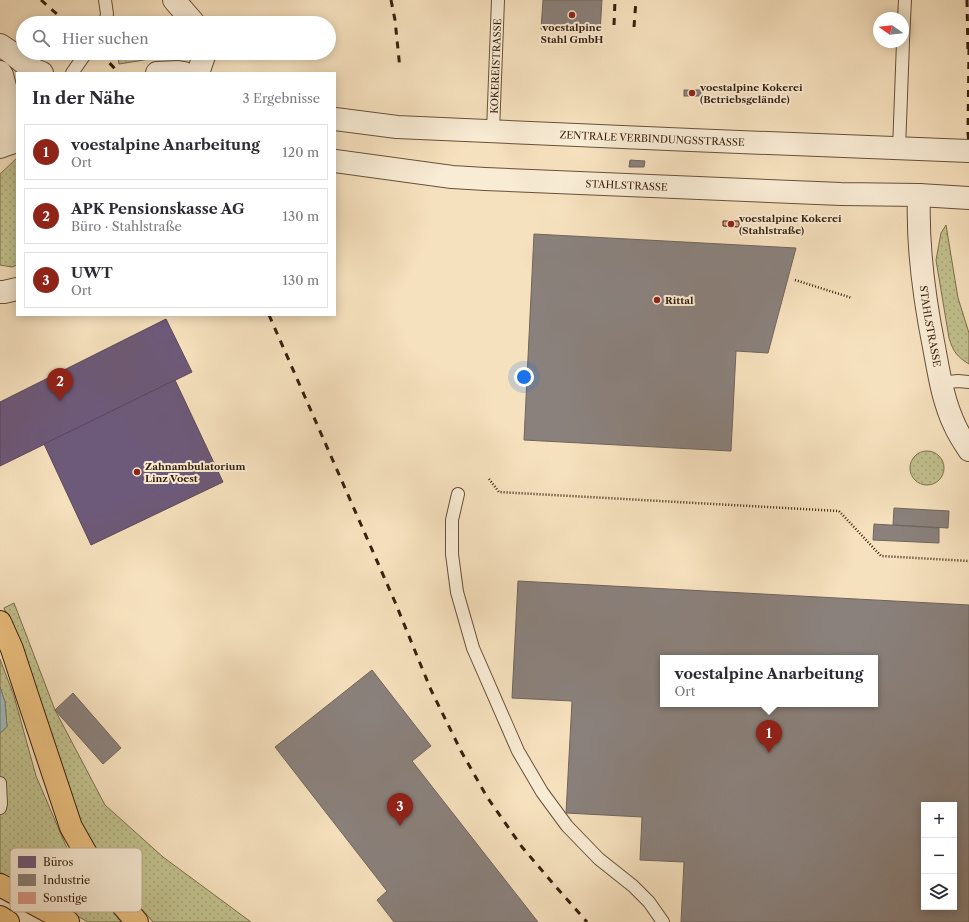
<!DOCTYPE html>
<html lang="de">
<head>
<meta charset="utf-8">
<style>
  :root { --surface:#fff; --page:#f2f2f3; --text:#2b2b33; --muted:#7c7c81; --line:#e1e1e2; --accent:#8f2418 }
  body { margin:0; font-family:"Libre Caslon Text",serif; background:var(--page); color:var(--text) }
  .controls { position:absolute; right:12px; bottom:12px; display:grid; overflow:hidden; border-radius:0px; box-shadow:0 2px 10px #0003 }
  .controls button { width:36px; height:36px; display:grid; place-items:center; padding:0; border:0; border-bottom:1px solid var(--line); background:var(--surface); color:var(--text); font:20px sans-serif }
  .compass { position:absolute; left:873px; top:12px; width:36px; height:36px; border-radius:50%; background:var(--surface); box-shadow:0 2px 10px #0003; rotate:284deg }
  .you { position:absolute; left:524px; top:377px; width:14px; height:14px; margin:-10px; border:3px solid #fff; border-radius:50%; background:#1a73e8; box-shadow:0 0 0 6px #1a73e833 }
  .badge { display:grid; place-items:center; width:26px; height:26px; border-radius:50%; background:var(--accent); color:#fff; font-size:13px; font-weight:700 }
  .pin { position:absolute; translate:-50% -33px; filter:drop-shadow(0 1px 2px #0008) }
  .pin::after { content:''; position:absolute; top:21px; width:14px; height:12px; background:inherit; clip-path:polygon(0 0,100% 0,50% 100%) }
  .popup { position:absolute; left:660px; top:655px; width:218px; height:52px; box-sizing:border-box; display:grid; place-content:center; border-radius:0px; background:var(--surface); filter:drop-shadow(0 1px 3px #0005); font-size:13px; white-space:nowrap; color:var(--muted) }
  .popup b { font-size:15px; color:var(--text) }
  .popup::after { content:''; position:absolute; left:50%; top:100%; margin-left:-8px; border:8px solid transparent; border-top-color:var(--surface) }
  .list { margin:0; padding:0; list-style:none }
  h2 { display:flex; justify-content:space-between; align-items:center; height:52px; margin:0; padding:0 16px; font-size:17px }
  h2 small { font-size:13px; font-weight:400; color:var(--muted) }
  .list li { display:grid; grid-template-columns:26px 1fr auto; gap:12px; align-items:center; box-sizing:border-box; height:56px; margin:0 8px 8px; padding:0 8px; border:1px solid var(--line); border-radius:0px }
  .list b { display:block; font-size:15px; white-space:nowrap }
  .list p { margin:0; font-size:13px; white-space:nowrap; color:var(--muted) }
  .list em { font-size:13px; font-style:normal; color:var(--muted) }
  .icon { flex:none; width:22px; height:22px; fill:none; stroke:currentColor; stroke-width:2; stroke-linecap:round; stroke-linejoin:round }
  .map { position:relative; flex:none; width:969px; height:922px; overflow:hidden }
  .search { position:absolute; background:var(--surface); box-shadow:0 2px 10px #0003; left:16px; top:16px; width:320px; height:44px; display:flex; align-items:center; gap:10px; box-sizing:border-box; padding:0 14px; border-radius:22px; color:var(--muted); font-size:15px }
  .panel { position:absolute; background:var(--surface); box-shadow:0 2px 10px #0003; left:16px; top:72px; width:320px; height:244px; border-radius:0px }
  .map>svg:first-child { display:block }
  .grass { fill:url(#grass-dots); stroke:#7c704e }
  .water { fill:#a1bbbc; stroke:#777d76 }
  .offices { fill:#6d597a; stroke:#5d4859 }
  .industry { fill:#8a817c; stroke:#71645b; fill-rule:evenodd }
  .building { fill:#dc9b8a; stroke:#381f0d }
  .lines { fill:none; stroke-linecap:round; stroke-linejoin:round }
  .service-casing { stroke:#685039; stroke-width:14 }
  .minor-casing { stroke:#685039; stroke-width:24 }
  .tertiary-casing { stroke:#685039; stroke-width:24 }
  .primary-casing { stroke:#381f0d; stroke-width:24 }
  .motorway-casing { stroke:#381f0d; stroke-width:24 }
  .path { stroke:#381f0d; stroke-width:2.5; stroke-dasharray:1 2; stroke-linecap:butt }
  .service { stroke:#f9ecd5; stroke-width:12 }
  .minor { stroke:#f9ecd5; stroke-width:22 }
  .tertiary { stroke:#f9ecd5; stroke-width:22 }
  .primary { stroke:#ebc07f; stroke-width:22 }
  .motorway { stroke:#ebc07f; stroke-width:22 }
  .rail { stroke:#381f0d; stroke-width:3; stroke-dasharray:7 7; stroke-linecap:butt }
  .poi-dot { fill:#8f2418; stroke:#f9ecd5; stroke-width:1.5 }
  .labels { text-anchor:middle; stroke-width:4; stroke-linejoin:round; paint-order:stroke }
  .poi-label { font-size:10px; font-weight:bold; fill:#381f0d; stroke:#f9ecd5; text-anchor:start }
  .street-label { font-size:10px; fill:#381f0d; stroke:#f9ecd5 }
  .key { fill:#f9ecd5; stroke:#bfae99; stroke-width:1 }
  .key-label { font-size:11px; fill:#381f0d }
</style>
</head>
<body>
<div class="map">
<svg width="969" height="922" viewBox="0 0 969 922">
  <defs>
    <pattern id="grass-dots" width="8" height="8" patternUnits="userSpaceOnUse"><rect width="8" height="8" fill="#c1c18e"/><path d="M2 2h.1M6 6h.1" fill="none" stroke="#a7a579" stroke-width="1.8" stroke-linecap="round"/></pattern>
  </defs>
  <rect width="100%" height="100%" fill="#f6e1be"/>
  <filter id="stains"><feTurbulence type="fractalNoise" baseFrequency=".005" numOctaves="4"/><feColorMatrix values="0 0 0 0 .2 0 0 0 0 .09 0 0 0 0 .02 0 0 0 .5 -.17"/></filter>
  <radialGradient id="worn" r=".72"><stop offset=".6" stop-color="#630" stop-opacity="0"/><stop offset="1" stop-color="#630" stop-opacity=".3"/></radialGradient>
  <!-- grass -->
  <g class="grass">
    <path d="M 117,53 L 163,53 L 161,55 L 144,60 L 119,64 Z"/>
    <path d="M 17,158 L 17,265 L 12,267 L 0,265 L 0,174 Z"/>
    <path d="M 946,225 L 958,298 L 969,333 L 969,364 C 957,357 953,351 949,338 L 936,260 L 941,233 Z"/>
    <circle cx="927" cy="468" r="17"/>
    <path d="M 14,603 L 55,710 L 105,805 L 163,857 L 251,922 L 153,922 L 114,877 L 82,828 L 38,699 L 4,608 Z"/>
    <path d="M 0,659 L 14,696 L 36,776 L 66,846 L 94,887 L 121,922 L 88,922 L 45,898 L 0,872 L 0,733 L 7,727 L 5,702 L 0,687 Z"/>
  </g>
  <!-- water -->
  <path class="water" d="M 0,687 L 5,702 L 7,727 L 0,733 Z"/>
  <!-- offices -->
  <g class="offices">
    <path d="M 166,319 L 192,372 L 0,466 L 0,402 Z"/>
    <path d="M 175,380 L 223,482 L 91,545 L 44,444 Z"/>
  </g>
  <!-- industry -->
  <g class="industry">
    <path d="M 543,0 L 602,0 L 600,32 L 541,29 Z"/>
    <rect x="684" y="90" width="17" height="6"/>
    <path d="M 630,160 L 645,161 L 644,167 L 629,167 Z"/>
    <path d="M 534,234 L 796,248 L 768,353 L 736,351 L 731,451 L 524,440 Z"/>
    <path d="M 894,508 L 949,511 L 948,528 L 893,525 Z"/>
    <path d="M 874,524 L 939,528 L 939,543 L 873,540 Z"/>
    <path d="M 518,581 L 969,605 L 969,922 L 681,922 L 684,862 L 640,860 L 642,817 L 566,813 L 572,701 L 512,698 ZM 663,658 L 875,658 L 875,704 L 663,704 ZM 924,805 L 954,805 L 954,907 L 924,907 Z"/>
    <path d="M 372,670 L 431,746 L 412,761 L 538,922 L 394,922 L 377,900 L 387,891 L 275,747 Z"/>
    <path d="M 73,693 L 121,748 L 103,764 L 55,710 Z"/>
  </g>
  <!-- building -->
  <path class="building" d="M 723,221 L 739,221 L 739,227 L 723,226 Z"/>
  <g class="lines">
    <!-- service casing -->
    <g class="service-casing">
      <g id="service">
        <path d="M 105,23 L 107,14 L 105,0"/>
        <path d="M 903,40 L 905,0"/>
        <path d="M 72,73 L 86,53"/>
        <path id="s1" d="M 493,131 L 498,0"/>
        <path d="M 899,149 L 903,42"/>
        <path d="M 940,383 L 958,381 L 969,382"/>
        <path d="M 458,494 L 452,520 L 452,554 L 457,592 L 473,648 L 518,751 L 542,792 L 567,826 L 599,859 L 633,886 L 649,902 L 663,922"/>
        <path d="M 0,783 L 1,804 L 0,808"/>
      </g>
    </g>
    <!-- minor casing -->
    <g class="minor-casing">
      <g id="minor">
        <path d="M 174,0 L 194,23"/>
        <path d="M 0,45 L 9,51 L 30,68 L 42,73"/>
        <path d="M 157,73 L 178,72 L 184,73"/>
        <path d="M 198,73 L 205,53"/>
        <path id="s2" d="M 335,119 L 397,127 L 691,140 L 969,151"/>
        <path d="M 0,147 L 17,141"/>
        <path id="s3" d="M 919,195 C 917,246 924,297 934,347 C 939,374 943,401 955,426 C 959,435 964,442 969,450"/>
      </g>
    </g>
    <!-- tertiary casing -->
    <g class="tertiary-casing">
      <g id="tertiary">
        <path d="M 0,72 L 2,75 L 8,98 L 6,128 L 0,143"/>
        <path id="s4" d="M 335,161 L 452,177 L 485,179 L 841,194 L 919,195 L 969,198"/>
        <path d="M 0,292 L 4,292 L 17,289"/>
      </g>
    </g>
    <!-- primary casing -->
    <g class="primary-casing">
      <g id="primary">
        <path d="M 0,885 L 68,922"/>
        <path d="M 0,917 L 8,922"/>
      </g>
    </g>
    <!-- motorway casing -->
    <g class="motorway-casing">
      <path id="motorway" d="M 0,622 L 12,649 L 27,695 L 71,827 L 101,880 L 137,922"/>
    </g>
    <!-- path -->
    <g class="path">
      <path d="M 795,280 L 852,298"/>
      <path d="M 489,479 L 499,492 L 839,511 L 881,556 L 969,561"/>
    </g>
    <!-- service -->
    <use href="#service" class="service"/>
    <!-- minor -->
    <use href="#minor" class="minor"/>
    <!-- tertiary -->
    <use href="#tertiary" class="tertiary"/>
    <!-- primary -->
    <use href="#primary" class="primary"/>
    <!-- motorway -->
    <use href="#motorway" class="motorway"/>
    <!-- rail -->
    <g class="rail">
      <path d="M 41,0 L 67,23"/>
      <path d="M 391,0 L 395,20 L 400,69"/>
      <path d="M 967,0 L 968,52"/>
      <path d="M 614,25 L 615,0"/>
      <path d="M 634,27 L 636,0"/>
      <path d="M 969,48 L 968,133 L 969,144"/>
      <path d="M 100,53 L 119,73"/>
      <path d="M 269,315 L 395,602 L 431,690 L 461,751 L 487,797 L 522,847 L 556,887 L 587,922"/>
    </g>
  </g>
  <!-- markers -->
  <g class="poi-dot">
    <circle cx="572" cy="15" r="4"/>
    <circle cx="692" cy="93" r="4"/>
    <circle cx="731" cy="224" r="4"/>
    <circle cx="657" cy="300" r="4"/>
    <circle cx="137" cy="472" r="4"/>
  </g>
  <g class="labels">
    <!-- poi labels -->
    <g class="poi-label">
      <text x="572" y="31" text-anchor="middle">voestalpine<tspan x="572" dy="12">Stahl GmbH</tspan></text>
      <text x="700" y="91">voestalpine Kokerei<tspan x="700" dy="12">(Betriebsgelände)</tspan></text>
      <text x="739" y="222">voestalpine Kokerei<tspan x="739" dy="12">(Stahlstraße)</tspan></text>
      <text x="665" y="304">Rittal</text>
      <text x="145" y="470">Zahnambulatorium<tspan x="145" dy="12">Linz Voest</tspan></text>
    </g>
    <!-- street labels -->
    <g class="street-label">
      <text dy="4" stroke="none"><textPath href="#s1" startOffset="65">KOKEREISTRASSE</textPath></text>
      <text dy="4" stroke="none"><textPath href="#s2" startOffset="318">ZENTRALE VERBINDUNGSSTRASSE</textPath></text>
      <text dy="4" stroke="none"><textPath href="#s4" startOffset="293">STAHLSTRASSE</textPath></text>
      <text dy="4" stroke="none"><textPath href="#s3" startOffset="132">STAHLSTRASSE</textPath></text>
    </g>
  </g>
  <!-- legend -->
  <rect x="10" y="848" width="132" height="64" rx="6" class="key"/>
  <rect x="18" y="856" width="18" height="12" fill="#6d597a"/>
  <rect x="18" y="874" width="18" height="12" fill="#8a817c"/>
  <rect x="18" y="892" width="18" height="12" fill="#dc9b8a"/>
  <g class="key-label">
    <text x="43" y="866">Büros</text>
    <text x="43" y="884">Industrie</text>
    <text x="43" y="902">Sonstige</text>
  </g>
  <rect width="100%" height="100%" filter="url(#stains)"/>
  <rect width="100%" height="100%" fill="url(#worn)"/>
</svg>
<div class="controls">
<button>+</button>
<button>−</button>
<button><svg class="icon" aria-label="layers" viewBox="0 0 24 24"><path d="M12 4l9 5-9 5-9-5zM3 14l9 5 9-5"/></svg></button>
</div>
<svg class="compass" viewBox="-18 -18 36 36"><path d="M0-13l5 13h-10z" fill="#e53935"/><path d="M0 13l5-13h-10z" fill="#7c7c81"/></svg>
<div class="you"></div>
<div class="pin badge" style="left:769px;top:753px">1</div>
<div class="popup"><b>voestalpine Anarbeitung</b>Ort</div>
<div class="pin badge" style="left:60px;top:401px">2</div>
<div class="pin badge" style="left:400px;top:826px">3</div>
<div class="search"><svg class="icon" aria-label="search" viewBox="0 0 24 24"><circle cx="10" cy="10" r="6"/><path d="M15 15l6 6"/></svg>Hier suchen</div>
<section class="panel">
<h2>In der Nähe<small>3 Ergebnisse</small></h2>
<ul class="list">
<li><span class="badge">1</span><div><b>voestalpine Anarbeitung</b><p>Ort</p></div><em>120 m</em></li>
<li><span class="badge">2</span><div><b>APK Pensionskasse AG</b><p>Büro · Stahlstraße</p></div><em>130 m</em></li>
<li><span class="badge">3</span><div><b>UWT</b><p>Ort</p></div><em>130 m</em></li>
</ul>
</section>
</div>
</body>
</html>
